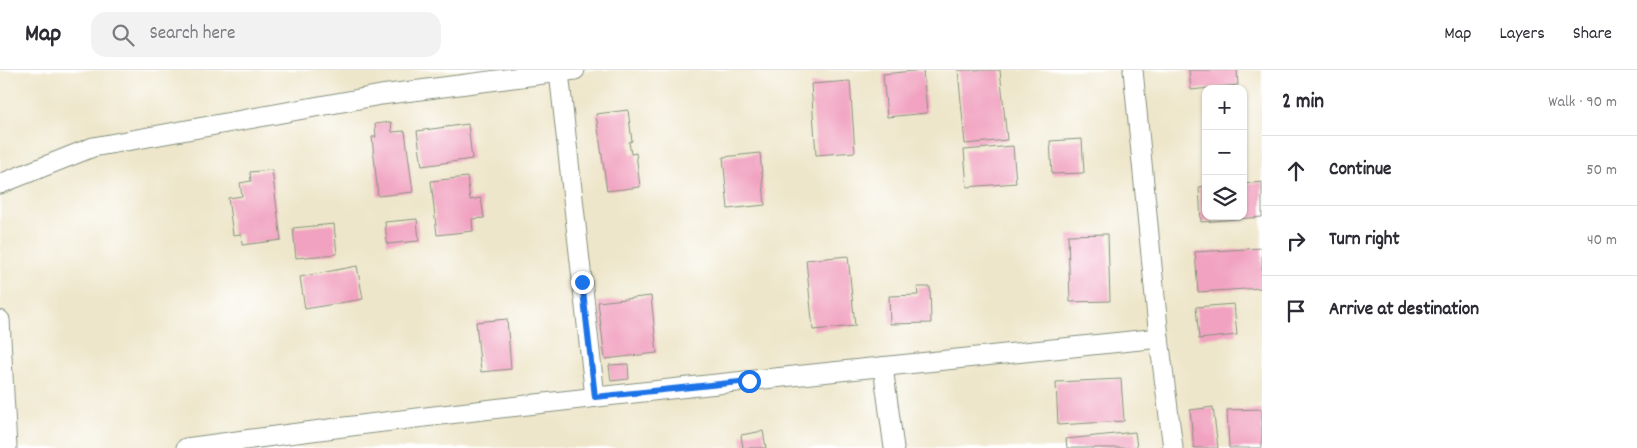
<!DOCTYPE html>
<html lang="en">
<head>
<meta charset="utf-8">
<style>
  :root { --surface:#fff; --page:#f2f2f3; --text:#2b2b33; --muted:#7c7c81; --line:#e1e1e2 }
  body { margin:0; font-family:Dekko,sans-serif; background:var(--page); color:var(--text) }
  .controls { position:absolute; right:15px; top:15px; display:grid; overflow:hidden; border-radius:10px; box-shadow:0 1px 4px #0004 }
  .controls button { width:45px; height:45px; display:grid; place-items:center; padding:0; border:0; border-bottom:1px solid var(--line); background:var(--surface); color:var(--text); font:25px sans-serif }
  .stop { position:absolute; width:15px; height:15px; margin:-11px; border:4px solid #1a73e8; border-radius:50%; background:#fff }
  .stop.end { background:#1a73e8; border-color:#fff; box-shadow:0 1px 5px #0008 }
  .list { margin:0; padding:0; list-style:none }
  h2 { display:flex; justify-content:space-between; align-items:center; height:65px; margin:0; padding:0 20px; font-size:21px }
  h2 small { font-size:16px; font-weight:400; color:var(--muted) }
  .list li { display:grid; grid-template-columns:32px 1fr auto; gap:15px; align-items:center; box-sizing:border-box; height:70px; padding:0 20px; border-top:1px solid var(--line) }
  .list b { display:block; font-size:19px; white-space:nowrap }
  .list em { font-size:16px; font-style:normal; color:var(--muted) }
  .icon { flex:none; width:28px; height:28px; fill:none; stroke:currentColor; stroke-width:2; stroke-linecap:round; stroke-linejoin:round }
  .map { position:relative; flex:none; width:1262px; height:378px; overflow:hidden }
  header { display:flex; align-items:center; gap:30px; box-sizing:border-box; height:70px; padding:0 25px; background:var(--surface); border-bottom:1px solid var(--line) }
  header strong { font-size:24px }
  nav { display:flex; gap:28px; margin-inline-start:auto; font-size:18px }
  .search { width:350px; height:45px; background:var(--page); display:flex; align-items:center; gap:12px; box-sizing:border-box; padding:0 18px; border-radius:15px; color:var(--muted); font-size:19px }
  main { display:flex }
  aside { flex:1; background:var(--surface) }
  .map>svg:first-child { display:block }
  .building { fill:#f1a2c0 }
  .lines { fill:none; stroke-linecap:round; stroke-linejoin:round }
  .street-casing { stroke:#86927f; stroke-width:21 }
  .street { stroke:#fff; stroke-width:19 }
  .route { stroke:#1a73e8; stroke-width:6 }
</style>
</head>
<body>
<header>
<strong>Map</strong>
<div class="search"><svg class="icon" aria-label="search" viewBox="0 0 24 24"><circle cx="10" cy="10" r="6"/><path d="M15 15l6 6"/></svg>Search here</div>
<nav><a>Map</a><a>Layers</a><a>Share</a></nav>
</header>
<main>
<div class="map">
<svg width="1262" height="378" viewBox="0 0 1262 378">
  <rect width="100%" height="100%" fill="#fff"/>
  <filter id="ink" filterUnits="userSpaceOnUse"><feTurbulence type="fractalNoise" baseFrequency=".02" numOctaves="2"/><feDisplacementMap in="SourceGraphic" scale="10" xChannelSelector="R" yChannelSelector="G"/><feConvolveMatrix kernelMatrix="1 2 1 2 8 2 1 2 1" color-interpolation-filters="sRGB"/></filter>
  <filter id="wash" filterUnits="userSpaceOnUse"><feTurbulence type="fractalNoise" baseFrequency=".0096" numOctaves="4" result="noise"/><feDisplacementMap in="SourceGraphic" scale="20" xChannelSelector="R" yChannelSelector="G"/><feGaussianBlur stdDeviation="1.12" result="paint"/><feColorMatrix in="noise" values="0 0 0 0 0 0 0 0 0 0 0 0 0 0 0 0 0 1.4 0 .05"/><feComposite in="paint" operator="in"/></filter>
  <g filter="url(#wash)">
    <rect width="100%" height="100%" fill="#eee6ca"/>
    <g id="blocks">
      <!-- building -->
      <g class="building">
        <path d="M 923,0 L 927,43 L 887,47 L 883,4 Z"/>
        <path d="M 958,0 L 1000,0 L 1007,70 L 965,74 Z"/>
        <path d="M 1189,0 L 1237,0 L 1238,15 L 1191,20 Z"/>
        <path d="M 850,11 L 855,82 L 816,85 L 811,14 Z"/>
        <path d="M 628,40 L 632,71 L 629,72 L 631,84 L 636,83 L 640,117 L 607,121 L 596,44 Z"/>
        <path d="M 391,52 L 392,62 L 405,61 L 413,122 L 378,126 L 372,67 L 376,67 L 375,54 Z"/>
        <path d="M 468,54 L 472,89 L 422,96 L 417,61 Z"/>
        <path d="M 1082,69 L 1084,103 L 1052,104 L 1050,71 Z"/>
        <path d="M 1013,76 L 1016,113 L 967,117 L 964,80 Z"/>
        <path d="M 760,83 L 765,135 L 728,139 L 723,87 Z"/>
        <path d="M 272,100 L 281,170 L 242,175 L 241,164 L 233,165 L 228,128 L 242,126 L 240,113 L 251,111 L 250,102 Z"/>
        <path d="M 467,107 L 470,130 L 481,128 L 484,148 L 472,149 L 473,161 L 437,165 L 431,111 Z"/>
        <path d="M 1262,112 L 1262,147 L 1201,152 L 1199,117 L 1206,116 L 1206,146 L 1243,146 L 1243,114 Z"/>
        <path d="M 417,149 L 419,171 L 387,174 L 385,152 Z"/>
        <path d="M 334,154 L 337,184 L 296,188 L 293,158 Z"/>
        <path d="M 1108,164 L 1110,231 L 1070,232 L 1068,165 Z"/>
        <path d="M 1262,178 L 1262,218 L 1198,222 L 1195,182 Z"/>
        <path d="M 848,186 L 855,256 L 813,260 L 806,190 Z"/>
        <path d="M 357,196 L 363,229 L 305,239 L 300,207 Z"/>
        <path d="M 917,217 L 930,217 L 931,253 L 890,254 L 889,226 L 918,225 Z"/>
        <path d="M 651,226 L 657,283 L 605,289 L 598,232 Z"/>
        <path d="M 1234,234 L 1237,265 L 1199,269 L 1196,237 Z"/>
        <path d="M 507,249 L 511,299 L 481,302 L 476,252 Z"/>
        <path d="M 628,294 L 629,309 L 611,311 L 609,295 Z"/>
        <path d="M 1121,309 L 1124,351 L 1058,355 L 1056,312 Z"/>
        <path d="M 1213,337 L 1218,378 L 1194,378 L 1190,340 Z"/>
        <path d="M 1262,339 L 1262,378 L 1229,378 L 1227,340 Z"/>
        <path d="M 763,361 L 766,378 L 743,378 L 741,365 Z"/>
        <path d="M 1135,362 L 1137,378 L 1067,378 L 1066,369 Z"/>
      </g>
    </g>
  </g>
  <g filter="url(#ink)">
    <use href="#blocks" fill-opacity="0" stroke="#86927f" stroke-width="1"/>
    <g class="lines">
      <!-- street casing -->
      <g class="street-casing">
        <g id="street">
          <path d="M 1133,0 L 1159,268 L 1173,378"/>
          <path d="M 559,2 L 595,327"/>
          <path d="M 0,114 L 93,77 L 381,25 L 575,0"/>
          <path d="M 0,250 L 7,378"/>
          <path d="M 883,297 L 894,378"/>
          <path d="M 186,378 C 509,333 834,302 1159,268"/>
        </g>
      </g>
      <!-- street -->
      <use href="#street" class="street"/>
    </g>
  </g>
  <g class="lines" filter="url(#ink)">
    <!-- route -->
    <path class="route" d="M 582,212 L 595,327 L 749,311"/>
  </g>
</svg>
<div class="controls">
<button>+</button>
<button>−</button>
<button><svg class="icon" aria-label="layers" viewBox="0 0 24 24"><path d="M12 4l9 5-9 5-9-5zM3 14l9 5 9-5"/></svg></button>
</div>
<div class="stop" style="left:749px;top:311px"></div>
<div class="stop end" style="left:582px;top:212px"></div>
</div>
<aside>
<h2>2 min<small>Walk · 90 m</small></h2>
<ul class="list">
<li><svg class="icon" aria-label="ahead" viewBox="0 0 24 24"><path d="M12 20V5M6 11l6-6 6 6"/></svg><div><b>Continue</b></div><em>50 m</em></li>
<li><svg class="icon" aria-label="right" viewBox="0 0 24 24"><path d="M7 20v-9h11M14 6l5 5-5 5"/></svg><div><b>Turn right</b></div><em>40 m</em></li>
<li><svg class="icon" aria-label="arrive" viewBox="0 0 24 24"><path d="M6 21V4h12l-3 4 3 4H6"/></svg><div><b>Arrive at destination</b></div></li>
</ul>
</aside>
</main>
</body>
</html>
